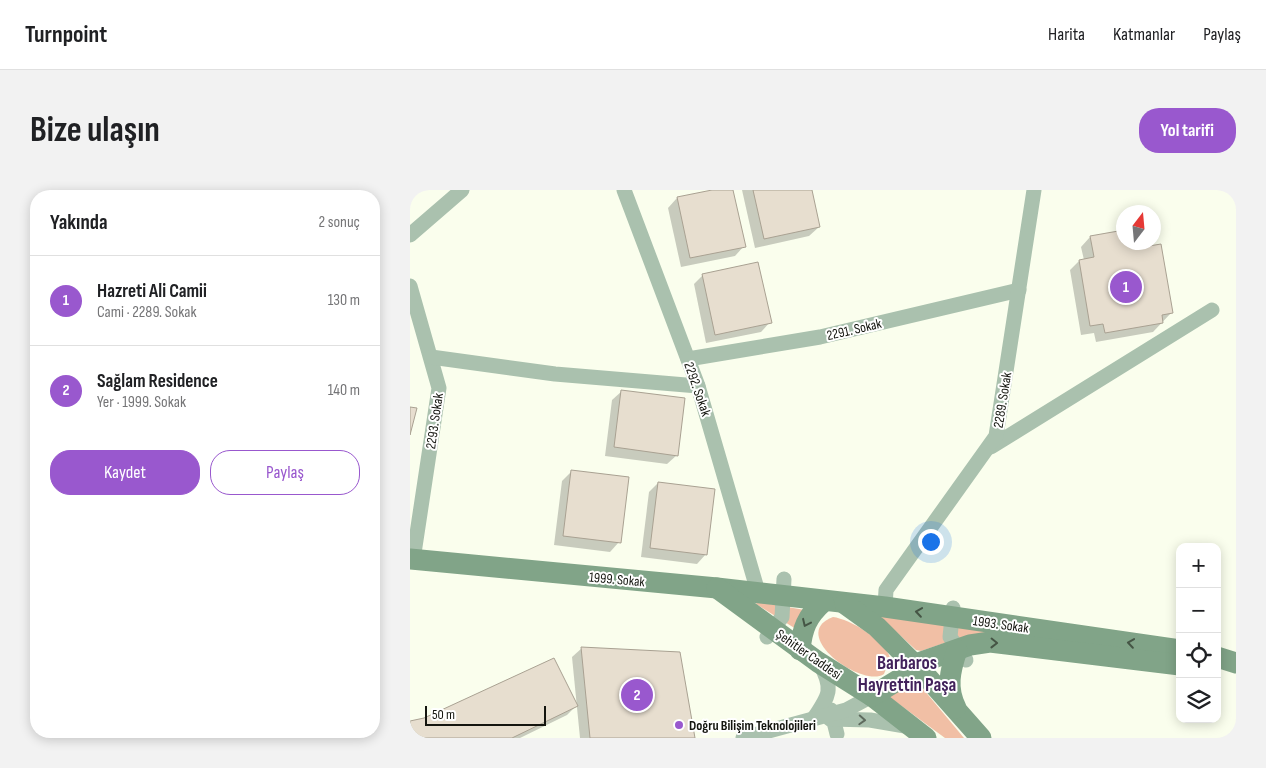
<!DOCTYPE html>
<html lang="tr">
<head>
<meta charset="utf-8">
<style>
  :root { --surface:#fff; --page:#f2f2f2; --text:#202124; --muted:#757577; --line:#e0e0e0; --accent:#9958ce }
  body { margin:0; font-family:"Sofia Sans Condensed",sans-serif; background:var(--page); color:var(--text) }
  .controls { position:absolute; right:15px; bottom:15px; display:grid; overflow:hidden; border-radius:10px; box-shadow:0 2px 12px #0003 }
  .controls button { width:45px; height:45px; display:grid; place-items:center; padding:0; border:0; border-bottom:1px solid var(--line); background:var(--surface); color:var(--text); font:25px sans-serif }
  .compass { position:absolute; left:706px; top:15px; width:45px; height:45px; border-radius:50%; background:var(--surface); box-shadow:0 2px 12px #0003; rotate:16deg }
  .scale { position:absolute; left:15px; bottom:12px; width:121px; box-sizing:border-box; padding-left:5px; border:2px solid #14150f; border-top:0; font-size:14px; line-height:18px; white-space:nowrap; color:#14150f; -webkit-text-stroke:4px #fff; paint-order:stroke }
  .you { position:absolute; left:520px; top:351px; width:18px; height:18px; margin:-12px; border:4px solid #fff; border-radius:50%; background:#1a73e8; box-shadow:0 0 0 8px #1a73e833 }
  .badge { display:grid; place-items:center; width:32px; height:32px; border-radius:50%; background:var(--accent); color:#fff; font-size:16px; font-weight:700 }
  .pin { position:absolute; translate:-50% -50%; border:2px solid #fff; box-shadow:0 1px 5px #0006 }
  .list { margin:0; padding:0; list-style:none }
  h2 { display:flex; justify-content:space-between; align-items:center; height:65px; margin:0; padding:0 20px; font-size:21px }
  h2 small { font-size:16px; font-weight:400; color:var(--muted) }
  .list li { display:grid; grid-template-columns:32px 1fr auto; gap:15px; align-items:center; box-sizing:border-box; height:90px; padding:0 20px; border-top:1px solid var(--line) }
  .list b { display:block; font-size:19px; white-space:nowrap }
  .list p { margin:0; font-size:16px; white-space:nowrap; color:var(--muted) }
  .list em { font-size:16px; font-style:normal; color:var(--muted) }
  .actions { display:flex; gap:10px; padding:15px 20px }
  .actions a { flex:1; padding:11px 0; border:1px solid var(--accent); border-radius:20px; text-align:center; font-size:18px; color:var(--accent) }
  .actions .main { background:var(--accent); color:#fff }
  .icon { flex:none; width:28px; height:28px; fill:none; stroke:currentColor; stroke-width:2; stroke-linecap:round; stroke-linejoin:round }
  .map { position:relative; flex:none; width:826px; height:548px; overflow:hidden; border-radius:20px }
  header { display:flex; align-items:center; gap:30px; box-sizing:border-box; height:70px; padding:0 25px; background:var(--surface); border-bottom:1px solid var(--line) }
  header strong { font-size:24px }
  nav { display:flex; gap:28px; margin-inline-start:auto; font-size:18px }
  .intro { display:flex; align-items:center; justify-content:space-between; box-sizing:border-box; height:120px; padding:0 30px }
  h1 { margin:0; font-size:35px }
  .button { padding:12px 22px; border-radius:20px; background:var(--accent); color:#fff; font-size:18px; font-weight:700 }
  main { display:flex; gap:30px; padding:0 30px }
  aside { flex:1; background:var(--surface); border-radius:20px; box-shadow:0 2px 12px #0003 }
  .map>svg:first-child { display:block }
  .green { fill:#f1bfa5 }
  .shadow { fill:#0003 }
  .building { fill:#e7decf; stroke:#a9a192 }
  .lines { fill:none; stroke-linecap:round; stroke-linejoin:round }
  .street { stroke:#aac1ae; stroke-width:15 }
  .secondary { stroke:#81a488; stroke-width:21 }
  .oneway { stroke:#455545 }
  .oneway2 { stroke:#5f6b5e }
  .poi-dot { fill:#9958ce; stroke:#fff; stroke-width:2 }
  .labels { text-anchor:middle; stroke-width:4; stroke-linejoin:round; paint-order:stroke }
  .street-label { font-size:14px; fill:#14150f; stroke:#fff }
  .poi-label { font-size:14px; font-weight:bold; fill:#14150f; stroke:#fff; text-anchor:start }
  .district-label { font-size:19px; font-weight:bold; fill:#42225b; stroke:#fff }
</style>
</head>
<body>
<header>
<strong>Turnpoint</strong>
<nav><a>Harita</a><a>Katmanlar</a><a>Paylaş</a></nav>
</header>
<div class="intro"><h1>Bize ulaşın</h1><a class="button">Yol tarifi</a></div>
<main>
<aside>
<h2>Yakında<small>2 sonuç</small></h2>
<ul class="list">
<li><span class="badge">1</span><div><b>Hazreti Ali Camii</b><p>Cami · 2289. Sokak</p></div><em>130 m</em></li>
<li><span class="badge">2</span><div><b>Sağlam Residence</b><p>Yer · 1999. Sokak</p></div><em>140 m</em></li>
</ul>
<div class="actions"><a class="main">Kaydet</a><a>Paylaş</a></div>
</aside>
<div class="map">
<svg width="826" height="548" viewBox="0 0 826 548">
  <rect width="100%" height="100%" fill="#fafeed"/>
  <!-- green -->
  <g class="green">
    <path d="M 347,412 L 395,420 L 386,439 L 346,414 Z"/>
    <path d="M 468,425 L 770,465 L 549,448 L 511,461 L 506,460 Z"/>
    <path d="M 423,427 C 440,429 476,451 480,468 L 474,484 C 452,499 377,444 423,427 Z"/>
    <path d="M 504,488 L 554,548 L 535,548 L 478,506 Z"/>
  </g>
  <!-- shadow -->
  <g class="shadow">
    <path d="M 308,0 L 322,0 L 334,56 L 325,66 L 271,77 L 258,18 L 267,8 Z"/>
    <path d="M 332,0 L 401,0 L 409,37 L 399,46 L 345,58 Z"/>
    <path d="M 680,47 L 714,52 L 726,60 L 761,123 L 743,142 L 686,152 L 684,143 L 671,145 L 660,80 L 669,71 L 674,70 L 671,57 Z"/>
    <path d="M 293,85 L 360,132 L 351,142 L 296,153 L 284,94 Z"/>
    <path d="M 212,201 L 267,265 L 257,274 L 195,266 L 202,210 Z"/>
    <path d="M 162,281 L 209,352 L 200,362 L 144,355 L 152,291 Z"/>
    <path d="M 248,293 L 296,364 L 287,374 L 231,367 L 239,302 Z"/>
    <path d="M 172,458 L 284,548 L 170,548 L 162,467 Z"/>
    <path d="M 166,516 L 157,525 L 110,548 L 0,548 L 0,532 Z"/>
  </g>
  <!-- building -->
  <g class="building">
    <path d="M 302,0 L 323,0 L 336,57 L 280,68 L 267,7 Z"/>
    <path d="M 343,0 L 402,0 L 410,37 L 354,49 Z"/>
    <path d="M 714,40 L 714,52 L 726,52 L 727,58 L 751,54 L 763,123 L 752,125 L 753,133 L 695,143 L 693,134 L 680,136 L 669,70 L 684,67 L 680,46 Z"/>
    <path d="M 348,72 L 362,133 L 305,145 L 292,84 Z"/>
    <path d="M 211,200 L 275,208 L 268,266 L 204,257 Z"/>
    <path d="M 0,217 L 7,218 L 0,245 Z"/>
    <path d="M 161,280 L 219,287 L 211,353 L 153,346 Z"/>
    <path d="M 248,292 L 305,299 L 297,365 L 240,358 Z"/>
    <path d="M 171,457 L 270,462 L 285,548 L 180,548 Z"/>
    <path d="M 144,468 L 168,516 L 102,548 L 0,548 L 0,531 L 14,528 Z"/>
  </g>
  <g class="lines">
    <!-- street -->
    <g class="street">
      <path d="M 214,0 L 288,196 L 348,402"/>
      <path d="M 0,45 L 52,0"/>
      <path d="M 0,96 L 29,198 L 3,370"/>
      <path d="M 21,167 L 145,184 L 288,196"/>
      <path d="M 278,169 L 410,147 L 609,100"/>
      <path d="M 581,257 L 802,120"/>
      <path d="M 475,417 L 476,400 L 586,246 L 624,0"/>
      <path d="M 543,418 L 540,447 L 556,470"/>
      <path d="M 357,447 L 372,427 L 374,389"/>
      <path d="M 421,520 L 427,544"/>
      <path d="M 404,528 C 419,506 424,499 410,474"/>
      <path d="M 420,529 L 460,530 L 501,537"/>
      <path d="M 333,548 L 436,520 L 462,506"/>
    </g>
    <!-- secondary -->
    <g class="secondary">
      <path d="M 0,369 L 307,398 L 475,417 L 770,460"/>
      <path d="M 307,398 L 408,472 L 462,506 L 516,548"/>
      <path d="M 435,414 L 467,437 L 518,488 L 571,548"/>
      <path d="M 390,460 C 392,439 397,426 413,412"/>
      <path d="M 807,467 L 826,473"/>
      <path d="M 462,506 L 493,487 L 503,475 L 560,455 L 580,452 L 770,475"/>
      <path d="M 546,518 C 536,498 540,481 547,460"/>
    </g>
  </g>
  <!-- one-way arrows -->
  <defs><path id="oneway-chevron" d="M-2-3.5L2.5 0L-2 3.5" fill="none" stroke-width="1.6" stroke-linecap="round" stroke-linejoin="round" transform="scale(1.25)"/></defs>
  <g class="oneway">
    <use href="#oneway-chevron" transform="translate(509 422) rotate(-172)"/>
    <use href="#oneway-chevron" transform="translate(396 433) rotate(115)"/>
    <use href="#oneway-chevron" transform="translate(584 453) rotate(1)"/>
    <use href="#oneway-chevron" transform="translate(721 453) rotate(-172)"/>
  </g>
  <use class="oneway2" href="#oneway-chevron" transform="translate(452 530) rotate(3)"/>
  <!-- markers -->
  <circle class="poi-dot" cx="269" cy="535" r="5"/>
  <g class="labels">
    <!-- street labels -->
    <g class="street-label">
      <text transform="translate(444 139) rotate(-13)" y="5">2291. Sokak</text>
      <text transform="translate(288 199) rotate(71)" y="5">2292. Sokak</text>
      <text transform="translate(592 210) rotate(-81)" y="5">2289. Sokak</text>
      <text transform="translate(24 231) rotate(-82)" y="5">2293. Sokak</text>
      <text transform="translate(207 389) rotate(5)" y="5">1999. Sokak</text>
      <text transform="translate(591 434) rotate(8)" y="5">1993. Sokak</text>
      <text transform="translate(399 464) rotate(35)" y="5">Şehitler Caddesi</text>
    </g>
    <!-- poi labels -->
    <g class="poi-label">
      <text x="279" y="540">Doğru Bilişim Teknolojileri</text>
    </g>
    <!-- district labels -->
    <g class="district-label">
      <text x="497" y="479">Barbaros<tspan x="497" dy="22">Hayrettin Paşa</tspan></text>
    </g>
  </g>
</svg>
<div class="controls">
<button>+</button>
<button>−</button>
<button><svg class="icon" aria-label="locate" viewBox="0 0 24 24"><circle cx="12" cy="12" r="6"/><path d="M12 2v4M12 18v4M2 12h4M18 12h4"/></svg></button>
<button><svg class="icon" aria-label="layers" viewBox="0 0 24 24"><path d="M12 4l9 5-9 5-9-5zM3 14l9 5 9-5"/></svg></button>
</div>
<svg class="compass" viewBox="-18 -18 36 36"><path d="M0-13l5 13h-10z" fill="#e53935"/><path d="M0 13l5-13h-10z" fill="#757577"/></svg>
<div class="scale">50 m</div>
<div class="you"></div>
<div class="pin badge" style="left:716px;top:97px">1</div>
<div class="pin badge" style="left:227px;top:505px">2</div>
</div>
</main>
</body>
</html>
